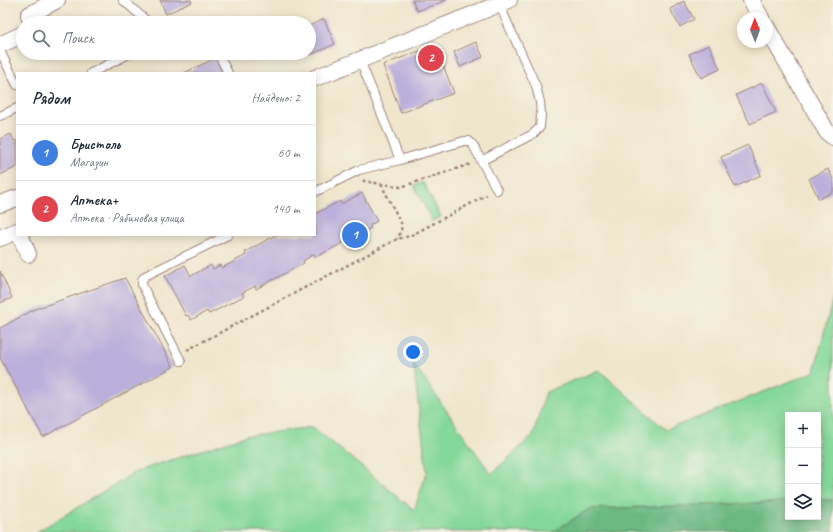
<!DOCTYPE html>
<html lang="ru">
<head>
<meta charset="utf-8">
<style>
  :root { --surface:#fff; --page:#f6f6f7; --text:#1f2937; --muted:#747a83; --line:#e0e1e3; --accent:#db2777 }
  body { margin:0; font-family:Caveat,sans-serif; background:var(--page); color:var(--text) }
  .controls { position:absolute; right:12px; bottom:12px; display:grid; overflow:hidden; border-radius:0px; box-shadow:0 2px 10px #0003 }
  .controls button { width:36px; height:36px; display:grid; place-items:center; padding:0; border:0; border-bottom:1px solid var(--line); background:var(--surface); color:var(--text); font:20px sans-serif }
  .compass { position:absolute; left:737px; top:12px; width:36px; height:36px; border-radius:50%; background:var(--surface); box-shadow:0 2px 10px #0003; rotate:359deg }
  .you { position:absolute; left:413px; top:352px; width:14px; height:14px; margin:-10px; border:3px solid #fff; border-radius:50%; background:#1a73e8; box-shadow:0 0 0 6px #1a73e833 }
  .badge { display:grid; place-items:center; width:26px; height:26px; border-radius:50%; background:var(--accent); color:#fff; font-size:13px; font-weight:700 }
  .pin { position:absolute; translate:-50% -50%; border:2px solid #fff; box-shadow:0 1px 4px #0006 }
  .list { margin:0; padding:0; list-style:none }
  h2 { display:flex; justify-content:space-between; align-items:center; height:52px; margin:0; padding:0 16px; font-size:17px }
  h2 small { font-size:13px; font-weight:400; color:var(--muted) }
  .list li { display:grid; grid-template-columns:26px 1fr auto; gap:12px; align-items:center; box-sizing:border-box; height:56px; padding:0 16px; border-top:1px solid var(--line) }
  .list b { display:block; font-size:15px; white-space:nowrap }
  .list p { margin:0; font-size:13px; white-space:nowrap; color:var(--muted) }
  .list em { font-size:13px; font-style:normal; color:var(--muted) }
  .icon { flex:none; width:22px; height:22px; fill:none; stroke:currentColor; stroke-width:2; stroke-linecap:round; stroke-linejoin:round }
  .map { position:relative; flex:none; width:833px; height:532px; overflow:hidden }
  .search { position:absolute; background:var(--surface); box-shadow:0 2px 10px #0003; left:16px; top:16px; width:300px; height:44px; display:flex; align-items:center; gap:10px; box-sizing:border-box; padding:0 14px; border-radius:22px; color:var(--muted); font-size:15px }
  .panel { position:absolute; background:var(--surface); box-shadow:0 2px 10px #0003; left:16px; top:72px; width:300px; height:164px; border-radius:0px }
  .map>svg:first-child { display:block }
  .green { fill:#84d89a; stroke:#677c62 }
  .forest { fill:#6bb882; stroke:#5a6c56 }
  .building { fill:#bbb0db }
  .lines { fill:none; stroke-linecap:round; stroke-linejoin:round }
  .service-casing { stroke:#9c827c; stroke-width:10 }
  .minor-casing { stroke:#9c827c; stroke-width:18 }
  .path { stroke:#9c827c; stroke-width:2.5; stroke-dasharray:3 3; stroke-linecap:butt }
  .service { stroke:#fff; stroke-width:8 }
  .minor { stroke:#fff; stroke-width:16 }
</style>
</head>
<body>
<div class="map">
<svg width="833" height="532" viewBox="0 0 833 532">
  <rect width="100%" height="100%" fill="#f7f3e8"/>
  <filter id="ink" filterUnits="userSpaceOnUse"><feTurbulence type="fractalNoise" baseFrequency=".025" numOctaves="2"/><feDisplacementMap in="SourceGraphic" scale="8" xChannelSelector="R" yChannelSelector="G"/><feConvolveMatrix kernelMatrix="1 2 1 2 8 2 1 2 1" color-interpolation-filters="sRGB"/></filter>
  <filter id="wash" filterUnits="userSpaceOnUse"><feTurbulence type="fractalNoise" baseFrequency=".012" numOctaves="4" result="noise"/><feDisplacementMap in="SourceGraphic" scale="16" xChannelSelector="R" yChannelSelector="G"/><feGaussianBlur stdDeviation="0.9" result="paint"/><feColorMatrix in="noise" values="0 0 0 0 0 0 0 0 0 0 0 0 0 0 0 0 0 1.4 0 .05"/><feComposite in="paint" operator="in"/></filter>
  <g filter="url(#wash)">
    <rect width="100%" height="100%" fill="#efe6cc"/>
    <!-- green -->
    <g class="green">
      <path d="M 423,182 L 441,217 L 432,221 L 414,186 Z"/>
      <path d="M 833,297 L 833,500 L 818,500 L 818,415 L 788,415 L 788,502 L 589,509 L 553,532 L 37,532 L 137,471 L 245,436 L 313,427 L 414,510 L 427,472 L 413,363 L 491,474 L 533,435 L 546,392 L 599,370 L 666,430 L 814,372 Z"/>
    </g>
    <!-- forest -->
    <path class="forest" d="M 818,500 L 833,500 L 833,532 L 553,532 L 589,509 L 788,502 L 788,517 L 818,517 Z"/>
    <g id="blocks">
      <!-- building -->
      <g class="building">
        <path d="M 160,0 L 191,0 L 192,2 L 166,14 Z"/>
        <path d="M 412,0 L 447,0 L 417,11 Z"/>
        <path d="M 684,1 L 694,19 L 680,27 L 670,9 Z"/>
        <path d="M 260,17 L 263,23 L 247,23 Z"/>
        <path d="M 324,19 L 335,44 L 310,55 L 309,53 L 309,26 Z"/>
        <path d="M 476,42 L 483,57 L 460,67 L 454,52 Z"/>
        <path d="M 435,45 L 454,93 L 401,113 L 383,65 Z"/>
        <path d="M 709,45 L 720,69 L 701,78 L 689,54 Z"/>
        <path d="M 216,58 L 223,73 L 184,73 Z"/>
        <path d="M 762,83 L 776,112 L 750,124 L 736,95 Z"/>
        <path d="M 11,134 L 14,141 L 17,140 L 17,167 L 0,175 L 0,139 Z"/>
        <path d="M 748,145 L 761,175 L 735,187 L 721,157 Z"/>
        <path d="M 828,169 L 833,179 L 833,192 L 819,199 L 809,179 Z"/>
        <path d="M 362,193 L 377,221 L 370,225 L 371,228 L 316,257 L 314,254 L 303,261 L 304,263 L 256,289 L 255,286 L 242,293 L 244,296 L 209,314 L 207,311 L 191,320 L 188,315 L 186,316 L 165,276 L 185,265 L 191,276 L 211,265 L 213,269 L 220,265 L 222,268 L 246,255 L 245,252 L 276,235 L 281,235 L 282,236 L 284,235 L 315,235 L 315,214 L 340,201 L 341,204 Z"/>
        <path d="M 0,271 L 12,298 L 0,303 Z"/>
        <path d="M 125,278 L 173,367 L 43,437 L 0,358 L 0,328 L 35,309 Z"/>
      </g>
    </g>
  </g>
  <g filter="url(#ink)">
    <use href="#blocks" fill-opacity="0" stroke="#9c827c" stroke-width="1"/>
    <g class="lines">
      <!-- service casing -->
      <g class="service-casing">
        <g id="service">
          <path d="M 123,0 L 149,23"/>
          <path d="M 0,51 L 17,85"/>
          <path d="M 218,53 L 228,73"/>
          <path d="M 360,60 L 400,160 L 464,141 L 469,141 L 473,145 L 497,190"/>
          <path d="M 91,73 L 131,53"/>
          <path d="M 0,116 L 17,108"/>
          <path d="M 481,161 L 533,134 L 540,127 L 541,115 L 540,102 L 536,86 L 499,4"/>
          <path d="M 315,192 L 359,170 L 400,160"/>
          <path d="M 181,361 L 142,285 L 142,280 L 145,276 L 228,235"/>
        </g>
      </g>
      <!-- minor casing -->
      <g class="minor-casing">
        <g id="minor">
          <path d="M 751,0 L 761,18"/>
          <path d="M 32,23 L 29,15 L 57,0"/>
          <path d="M 767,28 L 827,132 L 833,137"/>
          <path d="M 0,45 L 23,34"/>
          <path d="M 315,78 L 509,0"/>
          <path d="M 0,204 L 17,198"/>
          <path d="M 20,235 L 28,254"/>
          <path d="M 0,238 L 17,231"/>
        </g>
      </g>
      <!-- path -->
      <g class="path">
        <path d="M 363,180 L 364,181 L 401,187 L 471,164"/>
        <path d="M 381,184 L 401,223 C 402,229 401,233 397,239"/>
        <path d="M 187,350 L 397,239 L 410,236 L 487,195"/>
      </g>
      <!-- service -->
      <use href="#service" class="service"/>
      <!-- minor -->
      <use href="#minor" class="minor"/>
    </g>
  </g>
</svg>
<div class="controls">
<button>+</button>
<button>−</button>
<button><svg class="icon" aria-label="layers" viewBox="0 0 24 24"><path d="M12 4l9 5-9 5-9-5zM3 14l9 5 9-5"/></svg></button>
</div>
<svg class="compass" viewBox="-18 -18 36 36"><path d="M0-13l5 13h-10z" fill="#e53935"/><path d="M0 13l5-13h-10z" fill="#747a83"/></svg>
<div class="you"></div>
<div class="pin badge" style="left:355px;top:235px;background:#3f7fe0">1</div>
<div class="pin badge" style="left:431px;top:58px;background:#e0444e">2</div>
<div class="search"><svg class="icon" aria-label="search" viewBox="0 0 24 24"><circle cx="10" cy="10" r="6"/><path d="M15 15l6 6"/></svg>Поиск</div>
<section class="panel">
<h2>Рядом<small>Найдено: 2</small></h2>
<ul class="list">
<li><span class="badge" style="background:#3f7fe0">1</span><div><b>Бристоль</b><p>Магазин</p></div><em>60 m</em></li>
<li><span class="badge" style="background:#e0444e">2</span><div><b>Аптека+</b><p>Аптека · Рябиновая улица</p></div><em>140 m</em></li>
</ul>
</section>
</div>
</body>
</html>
